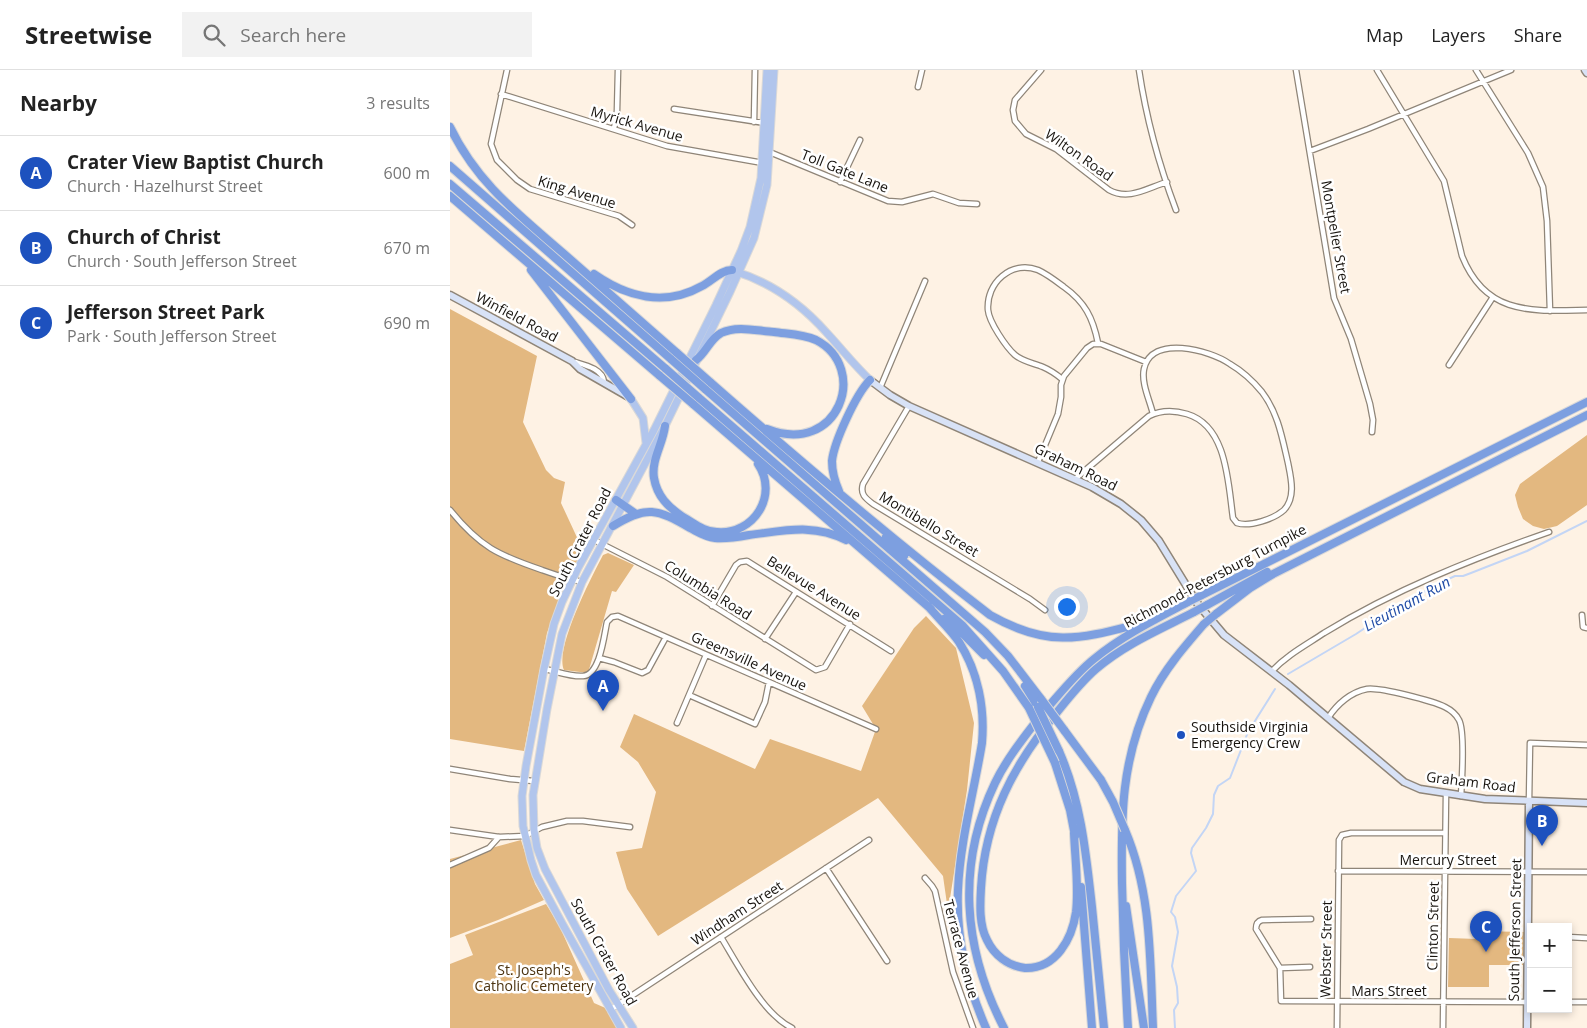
<!DOCTYPE html>
<html lang="en">
<head>
<meta charset="utf-8">
<style>
	body { margin:0; font-family:"Open Sans",sans-serif; background:#f2f2f2; color:#222 }
	.controls { position:absolute; right:15px; bottom:15px; display:grid; overflow:hidden; border-radius:0px; box-shadow:0 2px 8px #0003 }
	.controls button { width:45px; height:45px; display:grid; place-items:center; padding:0; border:0; border-bottom:1px solid #e0e0e0; background:#fff; color:#222; font:25px sans-serif }
	.you { position:absolute; left:616px; top:536px; width:18px; height:18px; margin:-12px; border:4px solid #fff; border-radius:50%; background:#1a73e8; box-shadow:0 0 0 8px #1a73e833 }
	.badge { display:grid; place-items:center; width:32px; height:32px; border-radius:50%; background:#1d51be; color:#fff; font-size:16px; font-weight:700 }
	.pin { position:absolute; translate:-50% -41px; filter:drop-shadow(0 1px 2px #0008) }
	.pin::after { content:''; position:absolute; top:26px; width:18px; height:15px; background:inherit; clip-path:polygon(0 0,100% 0,50% 100%) }
	.list { margin:0; padding:0; list-style:none }
	h2 { display:flex; justify-content:space-between; align-items:center; height:65px; margin:0; padding:0 20px; font-size:21px }
	h2 small { font-size:16px; font-weight:400; color:#767676 }
	.list li { display:grid; grid-template-columns:32px 1fr auto; gap:15px; align-items:center; box-sizing:border-box; height:75px; padding:0 20px; border-top:1px solid #e0e0e0 }
	.list b { display:block; font-size:19px; white-space:nowrap }
	.list p { margin:0; font-size:16px; white-space:nowrap; color:#767676 }
	.list em { font-size:16px; font-style:normal; color:#767676 }
	.icon { flex:none; width:28px; height:28px; fill:none; stroke:currentColor; stroke-width:2; stroke-linecap:round; stroke-linejoin:round }
	.map { position:relative; flex:none; width:1137px; height:958px; overflow:hidden }
	header { display:flex; align-items:center; gap:30px; box-sizing:border-box; height:70px; padding:0 25px; background:#fff; border-bottom:1px solid #e0e0e0 }
	header strong { font-size:24px }
	nav { display:flex; gap:28px; margin-inline-start:auto; font-size:18px }
	.search { width:350px; height:45px; background:#f2f2f2; display:flex; align-items:center; gap:12px; box-sizing:border-box; padding:0 18px; border-radius:0px; color:#767676; font-size:19px }
	main { display:flex }
	aside { flex:1; background:#fff }
	.map>svg:first-child { display:block }
	.green { fill:#e3b880 }
	.lines { fill:none; stroke-linecap:round; stroke-linejoin:round }
	.stream { stroke:#c3d5f5; stroke-width:2 }
	.street-casing { stroke:#8f8578; stroke-width:7 }
	.secondary-casing { stroke:#8f8578; stroke-width:9 }
	.primary-casing { stroke:#dad9d8; stroke-width:9 }
	.highway-casing { stroke:#dad9d8; stroke-width:10 }
	.street { stroke:#fff; stroke-width:4.5 }
	.secondary { stroke:#d8e2f6; stroke-width:6 }
	.primary { stroke:#b1c5ec; stroke-width:7 }
	.highway { stroke:#7d9fe0; stroke-width:8 }
	.highway-bridge-casing { stroke:#dad9d8; stroke-width:10; stroke-linecap:butt }
	.highway-bridge { stroke:#7d9fe0; stroke-width:8 }
	.poi-dot { fill:#1d51be; stroke:#fff; stroke-width:2 }
	.labels { text-anchor:middle; stroke-width:5; stroke-linejoin:round; paint-order:stroke }
	.street-label { font-size:14px; fill:#17130e; stroke:#fff }
	.poi-label { font-size:14px; fill:#17130e; stroke:#fff; text-anchor:start }
	.park-label { font-size:14px; fill:#4b3310; stroke:#fff }
	.water-label { font-size:15px; font-style:italic; fill:#234ea7; stroke:#fff }
</style>
</head>
<body>
<header>
<strong>Streetwise</strong>
<div class="search"><svg class="icon" aria-label="search" viewBox="0 0 24 24"><circle cx="10" cy="10" r="6"/><path d="M15 15l6 6"/></svg>Search here</div>
<nav><a>Map</a><a>Layers</a><a>Share</a></nav>
</header>
<main>
<aside>
<h2>Nearby<small>3 results</small></h2>
<ul class="list">
<li><span class="badge">A</span><div><b>Crater View Baptist Church</b><p>Church · Hazelhurst Street</p></div><em>600 m</em></li>
<li><span class="badge">B</span><div><b>Church of Christ</b><p>Church · South Jefferson Street</p></div><em>670 m</em></li>
<li><span class="badge">C</span><div><b>Jefferson Street Park</b><p>Park · South Jefferson Street</p></div><em>690 m</em></li>
</ul>
</aside>
<div class="map">
<svg width="1137" height="958" viewBox="0 0 1137 958">
	<rect width="100%" height="100%" fill="#fef2e4"/>
	<path class="green" d="M0 239 87 286 73 352 96 400 104 408 115 412 111 433 131 476 132 482 108 532 97 563 74 681 0 669Z
		M1137 365V435L1107 456 1094 459 1083 456 1073 449 1068 437 1065 425 1070 414Z
		M158 483 184 495 166 522 162 521 138 603 114 600C104 579 142 506 153 485Z
		M476 546 506 578 524 653 517 720 498 841 493 806 428 728 208 866 177 819 166 782 192 778 206 722 188 692 170 677 184 644 305 699 320 669 411 701 426 659 412 636 464 558Z
		M71 770 85 814 94 830 48 850 0 868V789Z
		M96 834 109 855 144 933 160 940 173 958H0V894L23 885 15 865Z
		M1027 861 1074 862 1073 895H1039V917H998L999 868 1027 869Z"/>
	<g class="lines">
		<path class="stream" d="M838 604 906 564 936 544 967 532 974 522 994 511 1005 506H1013L1021 503 1077 481 1137 451
			M725 958 724 940 728 933 727 917 722 896 728 862 725 847 721 842 726 826 746 801 741 783 742 778 756 758 763 744 764 725 768 716 780 708 798 662 825 619"/>
		<defs>
			<path id="street" d="M57 0 41 74 47 90 67 110 80 119 169 146 182 155
				M591 0 565 30 563 40 565 51 576 64 606 79 659 120C679 131 697 118 717 112
				M689 0C696 47 709 95 726 140
				M846 0 884 228 901 269 920 334 923 350 922 362
				M927 0 994 111 1012 186C1036 246 1082 241 1137 240
				M1026 0 1078 83 1093 117 1097 151 1100 241
				M468 17 472 0
				M51 24 217 76 313 93
				M224 39 315 53
				M304 52 305 0
				M164 59 167 41 168 0
				M317 81 438 131 452 132 483 124 509 133 527 134
				M860 81 918 59 1061 0
				M390 112 410 70
				M125 292C135 295 153 299 154 312
				M999 295 1043 227
				M612 309C606 304 600 300 593 297 584 293 573 292 565 285 556 277 539 252 538 240 536 213 561 190 588 200 597 204 606 211 614 217 635 232 643 248 648 273
				M430 318 475 211
				M459 336 413 414C410 424 415 428 423 434L580 529 595 540
				M588 392 608 344 611 327V315L614 306 637 278 643 274H651L696 292
				M625 409 699 346C711 340 724 340 737 344 777 356 778 412 783 448L787 453C800 457 824 449 834 440 846 427 841 408 838 393 832 367 828 343 812 322 803 311 792 301 780 294 760 280 701 264 694 299 691 313 700 331 703 344
				M0 440C30 477 48 485 92 500 105 505 118 509 132 512
				M144 470 217 507 366 600 375 597 400 554
				M262 536 286 495 290 492 297 491 441 581
				M1132 545 1133 557 1137 558
				M315 569 346 522
				M149 588 164 592 192 603 198 600 216 567
				M94 599C106 601 120 607 133 606 150 605 154 566 157 552L162 547 168 546 426 659
				M822 601C837 585 856 575 874 563 944 520 1022 489 1099 462
				M239 625 305 654 315 632 319 612
				M878 648C887 634 901 622 917 619 930 617 983 631 995 637 1001 640 1006 644 1009 650 1015 661 1012 710 1011 726
				M227 653 256 585
				M0 699 60 709 84 711
				M1079 732 1080 673 1137 675
				M0 760 49 767 75 766 92 757 117 751H133L180 757
				M0 795 39 778 49 767
				M376 798 437 891
				M888 801 1137 802
				M475 808 482 816 485 821 503 902 523 958
				M271 867C288 895 313 944 342 958
				M1118 867 1137 868
				M860 897 830 898 806 859C806 854 808 851 812 850L861 849
				M830 898 831 931 1081 932
				M1118 932H1137
				M160 940 419 770
				M887 958 889 770 892 765 901 763H995
				M993 958 996 724"/>
			<path id="secondary" d="M1135 0 1137 3
				M0 225 122 291 130 299 177 326
				M420 310 440 325 459 336 642 417 671 434 691 450 709 471 747 533 774 565 839 615 954 712 970 719 1035 729 1137 733
				M1077 958 1079 732"/>
			<path id="primary" d="M284 201C320 212 351 234 376 262 391 278 404 295 420 310
				M181 329 193 348 196 373
				M171 958 113 855 86 805 81 790 73 756 72 726 76 696 94 599 104 554 112 532 128 498 204 360 266 235 291 181 300 157 311 108 317 0
				M183 958 159 920 95 799 87 778 84 760 83 725 97 639 112 564 132 512 215 356 280 222 304 168 317 115 324 0"/>
			<path id="highway" d="M0 57C27 113 67 143 113 183 151 216 189 250 227 283
				M0 96 222 290
				M0 114 216 299
				M0 126 210 306
				M81 200 181 329
				M144 204C177 227 215 237 252 216 262 211 271 200 282 200
				M246 290C256 283 259 270 271 263 288 255 307 261 324 262 338 264 353 264 366 270 420 298 389 387 317 359
				M260 312C351 392 444 471 540 545 605 582 638 566 704 550
				M255 319 535 562 558 586 591 629
				M248 327 512 555 553 601 579 638
				M243 334 481 539
				M215 356C213 374 201 390 204 408 207 426 218 437 233 447 244 453 254 462 267 462 304 465 329 425 308 394
				M389 421C385 412 382 401 382 391 384 372 406 324 420 310
				M166 430 186 444
				M163 456C197 435 207 439 240 458 248 462 255 467 265 468 276 469 288 467 299 465 334 461 363 453 396 470
				M436 467 454 486
				M750 526 1137 332
				M757 535 817 502
				M478 536C488 548 500 559 509 572 528 602 535 638 532 673 524 722 510 771 508 820 506 868 517 915 536 958
				M766 544 800 518 823 504 1137 345
				M494 549 508 559 534 585
				M575 616 588 637
				M614 660 651 710
				M609 681C631 731 636 783 642 837 646 877 650 918 654 958
				M605 693 620 740 625 766
				M675 760C702 823 700 891 703 958
				M624 763C625 788 629 817 626 842 622 869 606 899 575 898 558 896 544 885 537 870 529 855 530 835 531 818 535 748 564 694 608 641 620 626 632 611 646 599 675 574 711 559 744 542
				M631 817 642 958
				M676 836 694 958
				M554 958C513 879 506 795 545 713 557 688 575 666 592 644 609 625 624 605 644 589 672 566 706 549 738 532
				M678 958C675 910 673 862 672 813 671 747 671 689 701 627 714 600 734 577 754 554"/>
		</defs>
		<use href="#street" class="street-casing"/>
		<use href="#secondary" class="secondary-casing"/>
		<use href="#primary" class="primary-casing"/>
		<use href="#highway" class="highway-casing"/>
		<use href="#street" class="street"/>
		<use href="#secondary" class="secondary"/>
		<use href="#primary" class="primary"/>
		<use href="#highway" class="highway"/>
		<defs>
			<path id="highway-bridge" d="M227 283 260 312
				M222 290 255 319
				M216 299 248 327
				M210 306 243 334
				M738 532 750 526
				M744 542 757 535
				M754 554 766 544
				M591 629 614 660
				M588 637 609 681
				M579 638 605 693
				M651 710 663 732 675 760"/>
		</defs>
		<use href="#highway-bridge" class="highway-bridge-casing"/>
		<use href="#highway-bridge" class="highway-bridge"/>
	</g>
	<circle class="poi-dot" cx="731" cy="665" r="5"/>
	<g class="labels">
		<g class="street-label">
			<text transform="translate(187 54) rotate(16)" y="5">Myrick Avenue</text>
			<text transform="translate(629 85) rotate(35)" y="5">Wilton Road</text>
			<text transform="translate(395 101) rotate(22)" y="5">Toll Gate Lane</text>
			<text transform="translate(127 122) rotate(17)" y="5">King Avenue</text>
			<text transform="translate(886 167) rotate(80)" y="5">Montpelier Street</text>
			<text transform="translate(67 247) rotate(28)" y="5">Winfield Road</text>
			<text transform="translate(626 397) rotate(26)" y="5">Graham Road</text>
			<text transform="translate(479 454) rotate(31)" y="5">Montibello Street</text>
			<text transform="translate(130 472) rotate(-63)" y="5">South Crater Road</text>
			<text transform="translate(765 506) rotate(-28)" y="5">Richmond-Petersburg Turnpike</text>
			<text transform="translate(364 518) rotate(32)" y="5">Bellevue Avenue</text>
			<text transform="translate(258 520) rotate(32)" y="5">Columbia Road</text>
			<text transform="translate(299 591) rotate(24)" y="5">Greensville Avenue</text>
			<text transform="translate(1021 712) rotate(7)" y="5">Graham Road</text>
			<text x="998" y="795">Mercury Street</text>
			<text transform="translate(287 843) rotate(-33)" y="5">Windham Street</text>
			<text transform="translate(983 856) rotate(-89)" y="5">Clinton Street</text>
			<text transform="translate(1065 860) rotate(-89)" y="5">South Jefferson Street</text>
			<text transform="translate(511 879) rotate(75)" y="5">Terrace Avenue</text>
			<text transform="translate(876 879) rotate(-89)" y="5">Webster Street</text>
			<text transform="translate(154 882) rotate(61)" y="5">South Crater Road</text>
			<text x="939" y="926">Mars Street</text>
		</g>
		<g class="poi-label">
			<text x="741" y="662">Southside Virginia<tspan x="741" dy="16">Emergency Crew</tspan></text>
		</g>
		<g class="park-label">
			<text x="84" y="905">St. Joseph's<tspan x="84" dy="16">Catholic Cemetery</tspan></text>
		</g>
		<g class="water-label">
			<text transform="translate(957 534) rotate(-29)" y="5">Lieutinant Run</text>
		</g>
	</g>
</svg>
<div class="controls">
<button>+</button>
<button>−</button>
</div>
<div class="you"></div>
<div class="pin badge" style="left:153px;top:641px">A</div>
<div class="pin badge" style="left:1092px;top:776px">B</div>
<div class="pin badge" style="left:1036px;top:882px">C</div>
</div>
</main>
</body>
</html>
